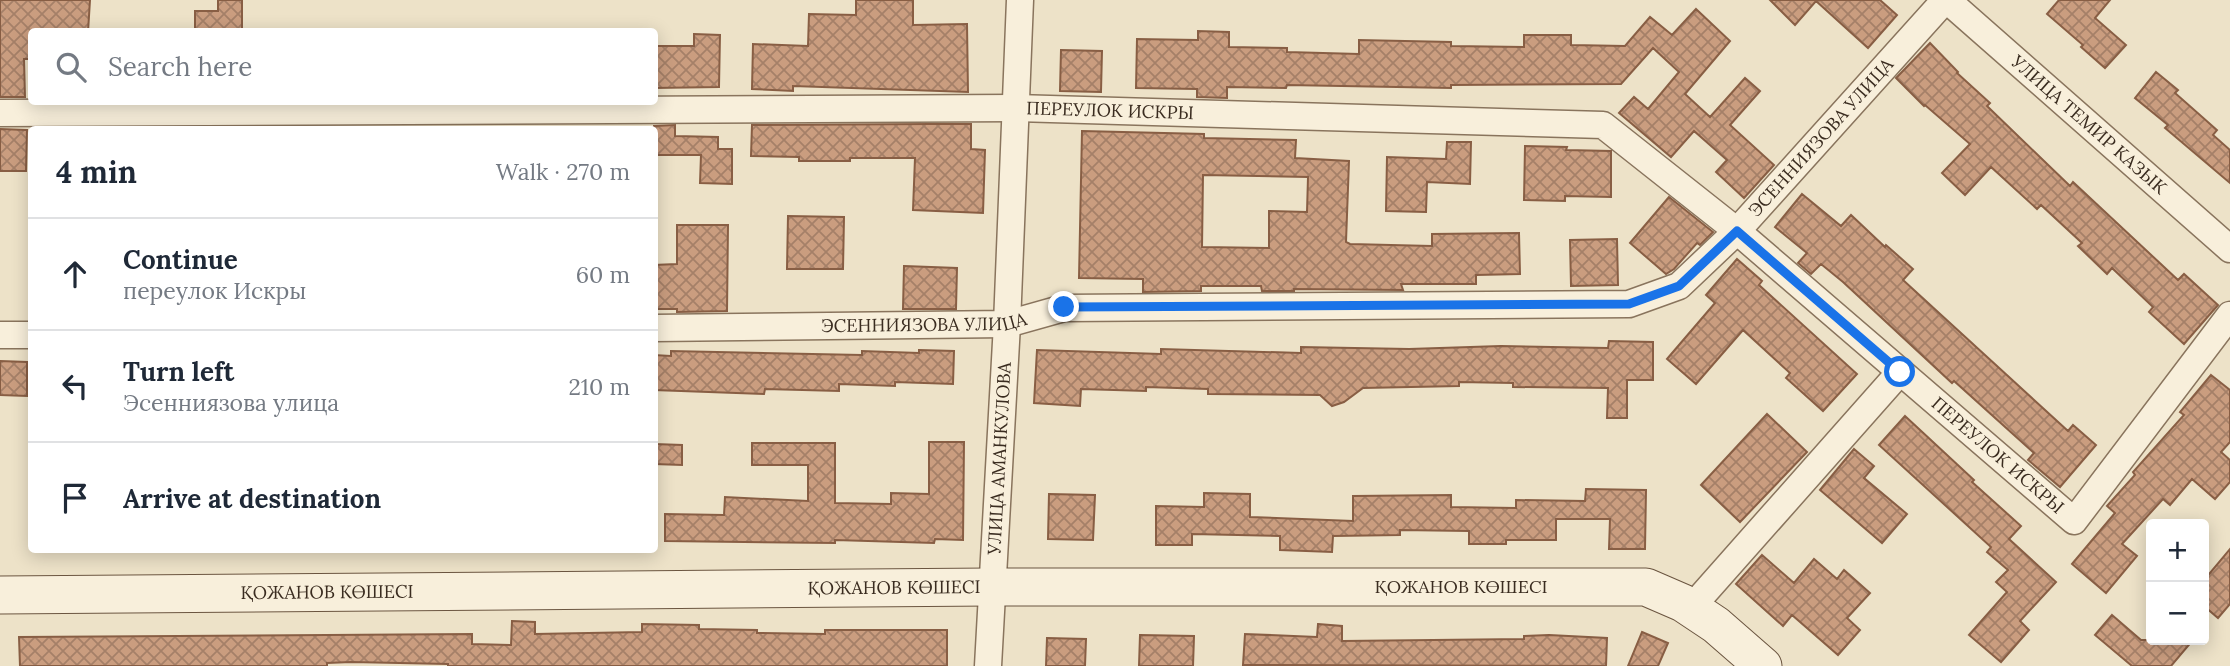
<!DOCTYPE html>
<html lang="en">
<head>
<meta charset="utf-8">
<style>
	body { margin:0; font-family:Lora,serif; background:#f2f2f3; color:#1f2937 }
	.controls { position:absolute; right:21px; bottom:21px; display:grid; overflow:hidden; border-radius:7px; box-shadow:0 4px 18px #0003 }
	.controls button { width:63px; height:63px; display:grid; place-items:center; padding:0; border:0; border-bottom:2px solid #e0e1e3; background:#fff; color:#1f2937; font:35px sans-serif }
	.stop { position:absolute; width:21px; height:21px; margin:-16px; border:5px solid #1a73e8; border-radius:50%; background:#fff }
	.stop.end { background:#1a73e8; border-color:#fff; box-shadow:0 2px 7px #0008 }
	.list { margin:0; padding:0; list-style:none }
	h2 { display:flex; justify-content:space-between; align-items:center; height:91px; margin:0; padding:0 28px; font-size:30px }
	h2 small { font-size:23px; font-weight:400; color:#747a83 }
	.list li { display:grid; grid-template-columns:46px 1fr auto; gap:21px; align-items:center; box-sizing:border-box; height:112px; padding:0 28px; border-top:2px solid #e0e1e3 }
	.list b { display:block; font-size:26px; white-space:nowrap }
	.list p { margin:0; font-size:23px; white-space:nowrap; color:#747a83 }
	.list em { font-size:23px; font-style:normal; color:#747a83 }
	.icon { flex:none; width:38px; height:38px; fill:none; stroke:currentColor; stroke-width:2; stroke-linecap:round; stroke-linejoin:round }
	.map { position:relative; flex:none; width:2230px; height:666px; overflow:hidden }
	.search { position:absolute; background:#fff; box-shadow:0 4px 18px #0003; left:28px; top:28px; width:630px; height:77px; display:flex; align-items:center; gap:18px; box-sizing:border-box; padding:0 24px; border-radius:7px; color:#747a83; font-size:26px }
	.panel { position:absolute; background:#fff; box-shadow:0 4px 18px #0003; left:28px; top:126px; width:630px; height:427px; border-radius:7px }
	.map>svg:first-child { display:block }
	.building { fill:url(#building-cross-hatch); stroke:#885e44; stroke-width:2; fill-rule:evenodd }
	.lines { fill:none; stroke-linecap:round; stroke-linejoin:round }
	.minor-casing { stroke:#89745d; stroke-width:29 }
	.secondary-casing { stroke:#6b5540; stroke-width:39 }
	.minor { stroke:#f8efdb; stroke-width:26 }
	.secondary { stroke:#f8efdb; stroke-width:37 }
	.route { stroke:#1a73e8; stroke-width:9 }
	.labels { text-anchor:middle; stroke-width:7; stroke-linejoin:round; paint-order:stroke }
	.street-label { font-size:18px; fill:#3a2c20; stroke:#f5ecd7 }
</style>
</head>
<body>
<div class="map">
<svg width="2230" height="666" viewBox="0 0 2230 666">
	<defs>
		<pattern id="building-cross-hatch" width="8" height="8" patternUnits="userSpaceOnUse" patternTransform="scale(1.75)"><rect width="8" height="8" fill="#ca9d7f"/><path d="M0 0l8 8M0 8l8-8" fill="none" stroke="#a58068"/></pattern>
	</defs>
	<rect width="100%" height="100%" fill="#ede2c8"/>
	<path class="building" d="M0 0H90L88 32H32V59H24L25 97H0Z
		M218 0H242V32H195V11H218Z
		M856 0H913V25L967 24 968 92 793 86V91L752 89 753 44 808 46 809 14 856 15Z
		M1770 0H1880L1897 15 1868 48 1816 1 1795 25Z
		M2059 0H2110L2095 18 2126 45 2105 68 2081 47 2083 45 2047 14Z
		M1696 9 1730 41 1685 94 1710 117 1745 78 1760 91 1730 125 1774 165 1744 198 1716 172 1727 160 1694 131 1671 157 1619 113 1634 97 1648 109 1679 72 1653 48 1621 84 1451 85V88L1287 85 1286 88 1227 87V98L1197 97V89L1136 88 1137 39 1198 40V31L1229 32V47L1287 48V52L1359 54V40L1451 42V46L1524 47V35H1571V45L1625 46 1650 17 1672 35Z
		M694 34 720 35 719 87 654 88V46H694Z
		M1930 43 1958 72 1957 73 1990 103 1987 106 2070 186 2073 182 2178 280 2184 274 2218 305 2184 344 2149 312 2153 307 2112 268 2107 274 2078 246 2082 243 2041 205 2037 209 1991 167 1965 195 1942 173 1970 144 1925 105 1924 106 1896 78Z
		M1061 50 1102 51 1101 92 1060 91Z
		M2156 72 2178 90 2175 93 2217 130 2213 135 2230 150V183L2165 128 2168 125 2135 98Z
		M930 124H971V149L985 150 983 213 913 210 915 158H850V161H799V157L751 156 752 125Z
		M675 125V136L718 137V149H732V184L700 183 701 155H654V126Z
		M0 129 27 130 26 171H0Z
		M1082 131 1204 134V138L1296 140 1295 158 1349 161 1346 242 1350 244 1432 246V234L1519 233 1520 274 1476 275V284H1401L1403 290 1294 289V291H1262L1261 286H1201V291L1143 292V279L1079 278ZM1203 175 1308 177 1307 212 1269 211V248L1202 247Z
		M1447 142H1471L1470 184 1427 182 1426 212 1386 211 1387 157 1446 159Z
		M1525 146 1567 147 1566 150 1611 151V197L1565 196V201L1524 200Z
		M1802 194 1841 226 1851 215 1885 247 1886 245 1913 269 1903 280 2068 431 2073 425 2096 445 2060 487 2028 460 2034 453 1954 381 1952 383 1843 282 1821 264 1811 274 1798 263 1807 253 1775 227Z
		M1669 197 1713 232 1700 245 1697 243 1674 269 1666 274 1630 243Z
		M788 216 844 217 843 269H787Z
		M677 225H728L727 311 677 312V309H654V265L677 264Z
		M1617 239 1618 285 1571 286 1570 240Z
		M1737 259 1762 281 1759 285 1857 374 1823 411 1786 378 1790 373 1743 330 1696 384 1667 359 1715 303 1706 295Z
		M904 266 957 268 956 309H903Z
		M1609 341 1653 342V380H1627V418H1607L1608 388 1513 387V383L1459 382V386L1363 388 1344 402 1332 406 1320 395 1208 394V389L1146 387V391L1081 389 1080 406 1034 403 1037 350 1161 354V349L1301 353V347L1409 349 1501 346 1608 348Z
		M919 350 954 351 953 384 895 382V386L839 384V391L765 389 764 394 654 390V355L671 356V351L862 355V351L919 353Z
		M0 361 27 362V396L0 395Z
		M2211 375 2230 390V442L2221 452 2230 460V482L2215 499 2192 479 2170 505 2163 499 2122 544 2137 556 2106 593 2072 564 2115 513 2107 506 2135 475 2133 472 2184 415 2180 412Z
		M1767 414 1807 452 1740 522 1701 485Z
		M1905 416 1974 480 1972 482 2021 526 2009 539 2056 582 2020 621 2029 630 2001 662 1969 635 2007 592 1996 582 2008 570 1987 552 1991 547 1879 445Z
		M929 442H964L963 540 935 539 934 543 835 540V543L665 541V514L724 515 725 497 808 501V465H752V443H835V503L891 504V493L929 494Z
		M654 444 682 445V465L654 464Z
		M1854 449 1874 466 1864 478 1907 514 1882 543 1820 490Z
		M1586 489 1646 490 1645 549H1609L1610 519H1556V540H1506V544H1469V531L1400 530V535L1333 536 1332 552 1280 550V536L1192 534V545H1156V506L1204 507V493L1250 494V517L1353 521V496L1451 495V507L1516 508V500L1585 501Z
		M1049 494 1095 495 1093 540 1048 539Z
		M2230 549V604L2218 618 2204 606V580Z
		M1762 555 1794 583 1814 559 1837 579 1844 570 1870 593 1847 618 1860 630 1838 655 1792 615 1783 626 1736 584Z
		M2112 615 2141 640H2193L2171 666H2132L2095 635Z
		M512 621 535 622V634L642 632V624L699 625V629L757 630V633L825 634V630H947V666H448V664L351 662 327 663V666H20L19 637 472 634V644L511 645Z
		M1318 624 1342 626V641L1524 639V636L1549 635 1607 638 1606 666 1243 665 1245 634 1317 637Z
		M1642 632 1668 643 1658 666H1628Z
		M1140 635 1194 636 1193 666H1139Z
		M1047 638 1086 639 1085 666H1046Z"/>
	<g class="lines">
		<defs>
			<g id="minor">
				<path id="s1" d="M1947 0 2230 249"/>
				<path id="s2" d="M0 113 1015 108 1603 125 1737 231 2074 521 2230 315"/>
				<path id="s3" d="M654 328 1007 324 1064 308 1629 304 1679 286 1737 231 1945 0"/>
				<path d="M0 335H32"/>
				<path d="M1691 608 1900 372"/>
				<path id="s4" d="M988 666 1007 324 1020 0"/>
			</g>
			<g id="secondary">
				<path id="s5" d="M0 595 991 587H1646L1683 603 1716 625 1763 666"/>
			</g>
		</defs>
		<use href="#minor" class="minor-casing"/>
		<use href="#secondary" class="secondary-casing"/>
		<use href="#minor" class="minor"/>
		<use href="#secondary" class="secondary"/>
	</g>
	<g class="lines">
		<path class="route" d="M1064 307 1629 304 1679 286 1737 231 1900 372"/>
	</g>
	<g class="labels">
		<g class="street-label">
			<text dy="6" stroke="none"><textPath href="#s2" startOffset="1110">ПЕРЕУЛОК ИСКРЫ</textPath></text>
			<text dy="6" stroke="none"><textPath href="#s1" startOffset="189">УЛИЦА ТЕМИР КАЗЫК</textPath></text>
			<text dy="6" stroke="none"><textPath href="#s3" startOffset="1236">ЭСЕННИЯЗОВА УЛИЦА</textPath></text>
			<text dy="6" stroke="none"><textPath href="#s3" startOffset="270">ЭСЕННИЯЗОВА УЛИЦА</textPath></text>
			<text dy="6" stroke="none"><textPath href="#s2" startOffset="2118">ПЕРЕУЛОК ИСКРЫ</textPath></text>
			<text dy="6" stroke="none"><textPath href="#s4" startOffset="208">УЛИЦА АМАНКУЛОВА</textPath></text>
			<text dy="6" stroke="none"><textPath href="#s5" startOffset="1461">ҚОЖАНОВ КӨШЕСІ</textPath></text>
			<text dy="6" stroke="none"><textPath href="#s5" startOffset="894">ҚОЖАНОВ КӨШЕСІ</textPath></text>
			<text dy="6" stroke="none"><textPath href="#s5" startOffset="327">ҚОЖАНОВ КӨШЕСІ</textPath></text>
		</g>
	</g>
</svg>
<div class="controls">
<button>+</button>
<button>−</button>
</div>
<div class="stop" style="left:1900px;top:372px"></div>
<div class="stop end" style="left:1064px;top:307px"></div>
<div class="search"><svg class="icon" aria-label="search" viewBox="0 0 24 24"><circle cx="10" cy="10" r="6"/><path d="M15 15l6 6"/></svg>Search here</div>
<section class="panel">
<h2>4 min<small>Walk · 270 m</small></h2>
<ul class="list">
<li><svg class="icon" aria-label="ahead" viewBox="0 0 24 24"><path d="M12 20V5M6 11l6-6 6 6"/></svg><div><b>Continue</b><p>переулок Искры</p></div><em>60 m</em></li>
<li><svg class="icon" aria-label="left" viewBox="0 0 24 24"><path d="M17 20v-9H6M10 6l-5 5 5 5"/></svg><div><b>Turn left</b><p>Эсенниязова улица</p></div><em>210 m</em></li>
<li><svg class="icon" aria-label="arrive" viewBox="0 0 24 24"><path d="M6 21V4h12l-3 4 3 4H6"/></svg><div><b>Arrive at destination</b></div></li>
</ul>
</section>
</div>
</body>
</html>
